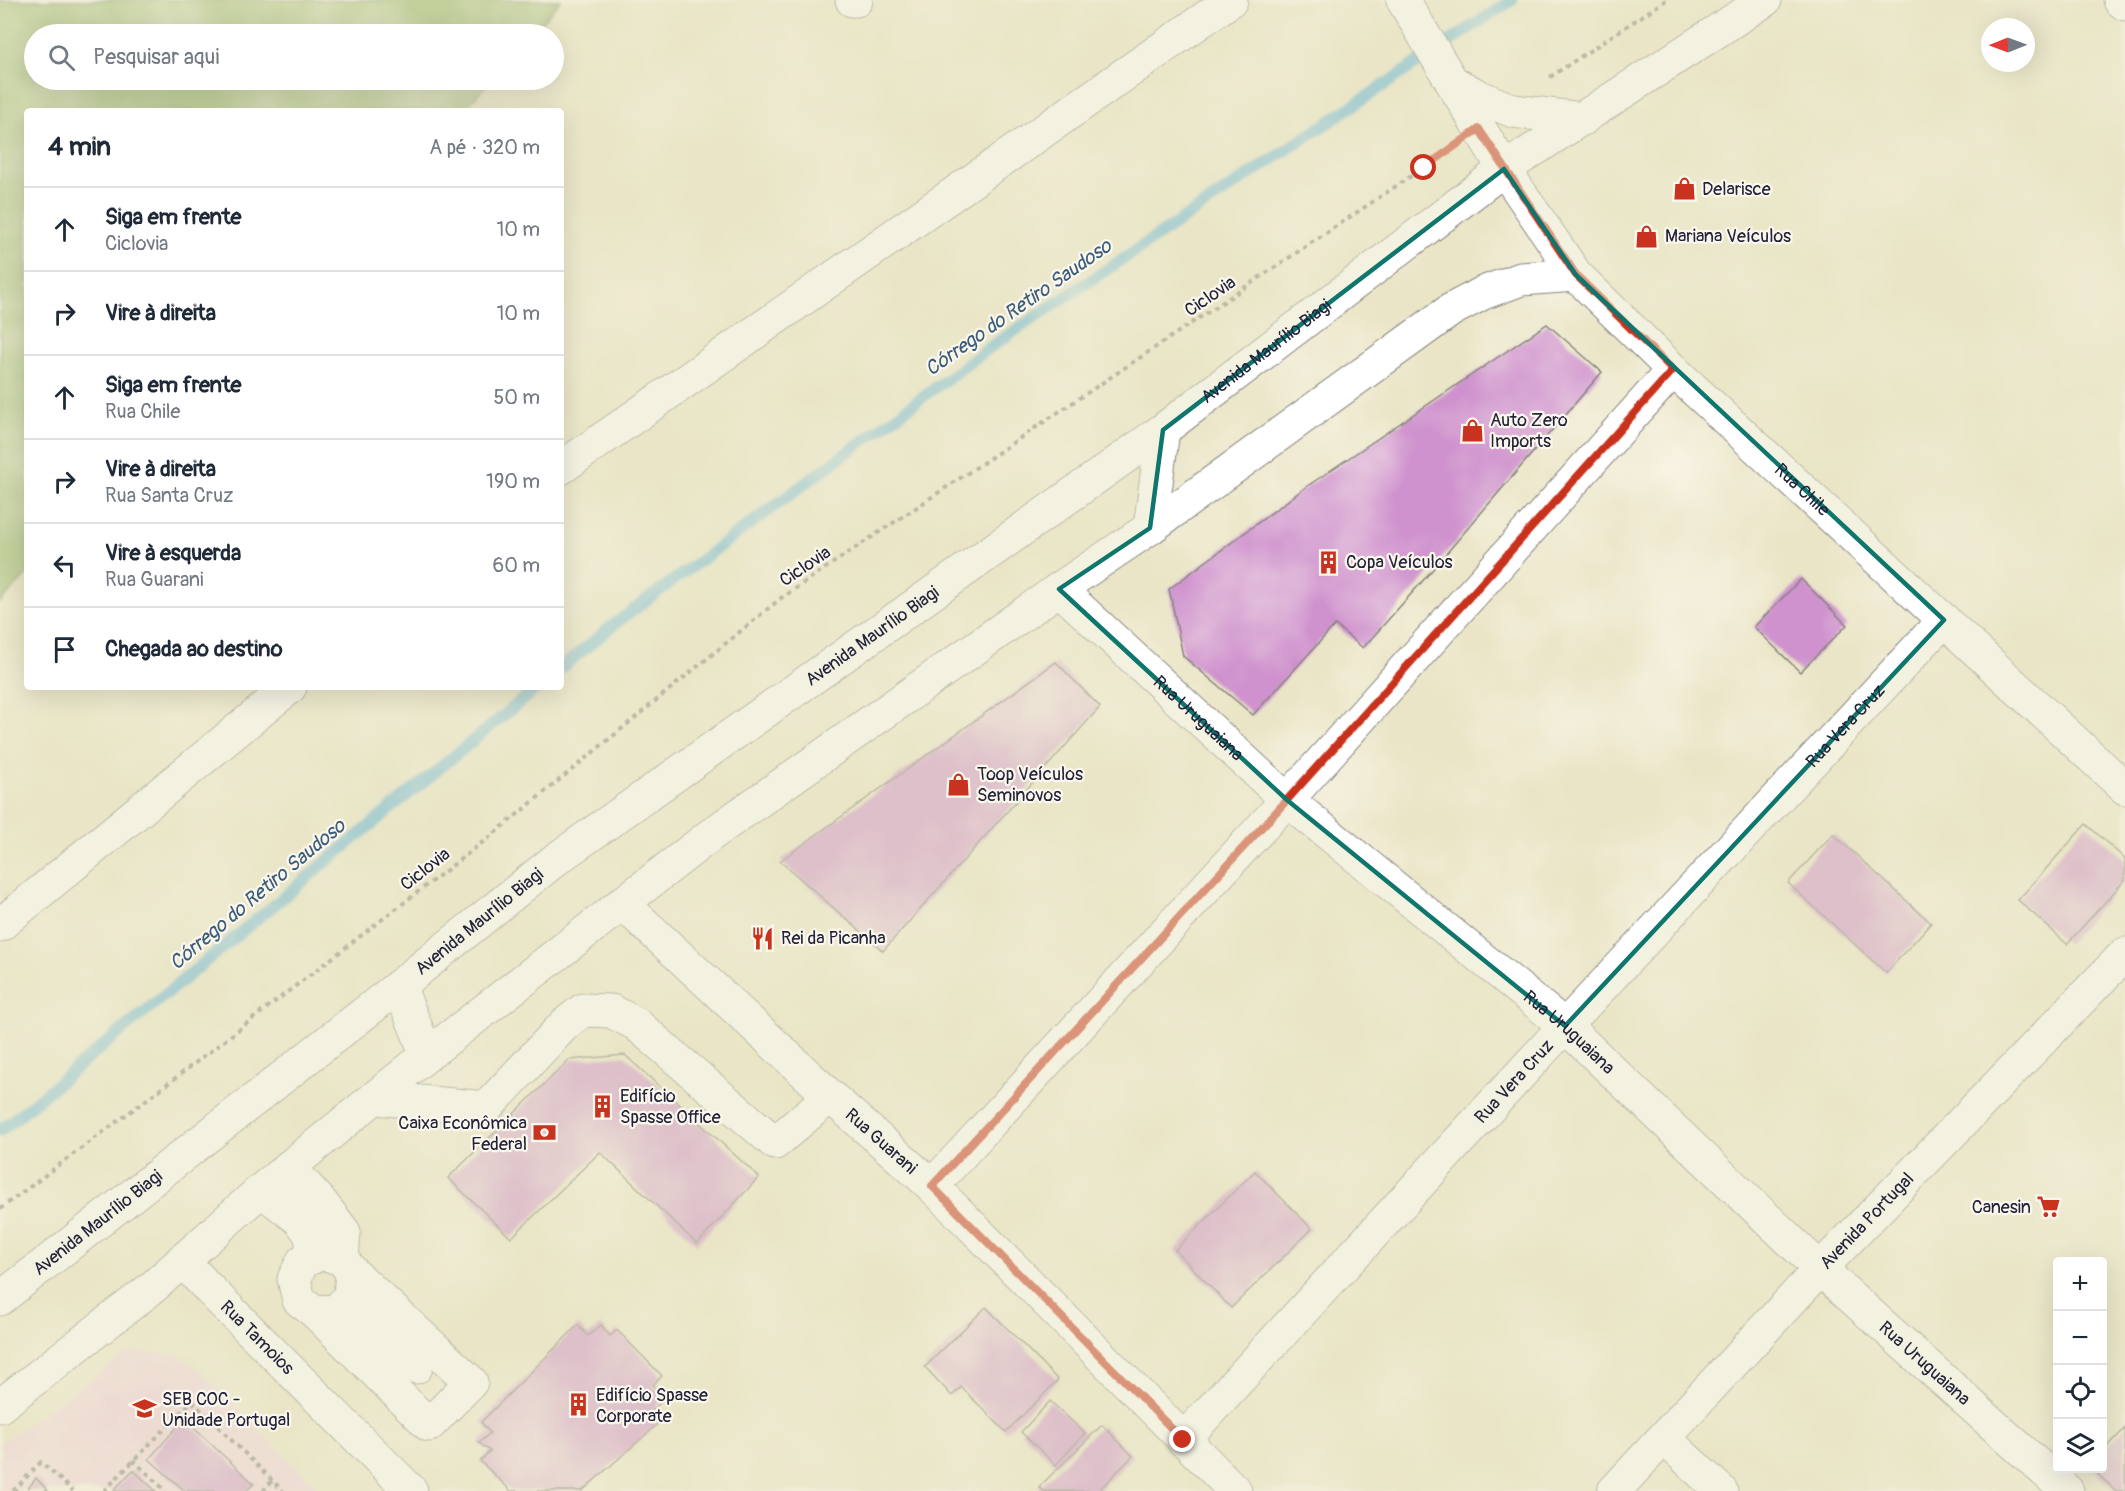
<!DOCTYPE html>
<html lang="pt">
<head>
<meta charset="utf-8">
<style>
	body { margin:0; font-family:Pangolin,sans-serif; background:#f2f2f3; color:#1f2937 }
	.controls { position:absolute; right:18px; bottom:18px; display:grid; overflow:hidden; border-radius:6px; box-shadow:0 6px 24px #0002 }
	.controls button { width:54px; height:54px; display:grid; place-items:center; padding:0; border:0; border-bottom:2px solid #e0e1e3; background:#fff; color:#1f2937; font:30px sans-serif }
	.compass { position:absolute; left:1981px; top:18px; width:54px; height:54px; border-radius:50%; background:#fff; box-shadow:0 6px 24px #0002; rotate:269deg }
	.stop { position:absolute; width:18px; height:18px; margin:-14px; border:4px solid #c8321e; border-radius:50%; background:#fff }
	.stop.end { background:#c8321e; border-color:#fff; box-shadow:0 2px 6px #0008 }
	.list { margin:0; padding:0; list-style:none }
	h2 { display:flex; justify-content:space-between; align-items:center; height:78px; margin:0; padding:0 24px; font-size:26px }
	h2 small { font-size:20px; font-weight:400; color:#747a83 }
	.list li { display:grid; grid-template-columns:39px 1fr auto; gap:18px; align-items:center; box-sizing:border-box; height:84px; padding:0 24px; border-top:2px solid #e0e1e3 }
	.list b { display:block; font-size:22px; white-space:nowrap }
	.list p { margin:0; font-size:20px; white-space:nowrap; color:#747a83 }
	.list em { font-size:20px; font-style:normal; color:#747a83 }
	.icon { flex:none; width:33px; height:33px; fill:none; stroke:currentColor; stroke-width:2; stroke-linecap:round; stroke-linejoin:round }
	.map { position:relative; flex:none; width:2125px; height:1491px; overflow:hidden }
	.search { position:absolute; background:#fff; box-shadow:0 6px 24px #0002; left:24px; top:24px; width:540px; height:66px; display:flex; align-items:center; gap:15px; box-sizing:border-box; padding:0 21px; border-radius:33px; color:#747a83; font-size:22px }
	.panel { position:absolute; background:#fff; box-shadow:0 6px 24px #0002; left:24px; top:108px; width:540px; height:582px; border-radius:6px }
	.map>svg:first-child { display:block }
	.built { fill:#f2cfe1 }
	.forest { fill:#92b568; stroke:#5a6c52; stroke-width:1.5 }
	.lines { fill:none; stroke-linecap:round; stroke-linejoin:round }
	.stream { stroke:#5eb3da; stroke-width:12 }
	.building { fill:#cf92ce }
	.minor-casing { stroke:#868480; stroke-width:35 }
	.major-casing { stroke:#868480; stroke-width:35 }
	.path { stroke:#868480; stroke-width:4; stroke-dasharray:4.5 4.5; stroke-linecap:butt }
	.minor { stroke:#fff; stroke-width:33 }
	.major { stroke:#fff; stroke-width:33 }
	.route { stroke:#c8321e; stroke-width:8 }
	.marked { fill:none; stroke:#0f766e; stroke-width:4.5; stroke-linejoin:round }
	.labels { text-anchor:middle; stroke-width:4.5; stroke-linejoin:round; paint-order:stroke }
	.poi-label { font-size:18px; fill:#22223b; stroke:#fbf7ec; text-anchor:start }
	.street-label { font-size:18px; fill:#22223b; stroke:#fbf7ec }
	.water-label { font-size:20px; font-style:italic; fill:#3a5c7b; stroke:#fbf7ec }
</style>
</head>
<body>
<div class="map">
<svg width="2125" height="1491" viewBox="0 0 2125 1491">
	<rect width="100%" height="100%" fill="#fbf7ec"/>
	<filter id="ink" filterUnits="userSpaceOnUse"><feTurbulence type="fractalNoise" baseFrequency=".0167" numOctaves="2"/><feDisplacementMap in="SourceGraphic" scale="12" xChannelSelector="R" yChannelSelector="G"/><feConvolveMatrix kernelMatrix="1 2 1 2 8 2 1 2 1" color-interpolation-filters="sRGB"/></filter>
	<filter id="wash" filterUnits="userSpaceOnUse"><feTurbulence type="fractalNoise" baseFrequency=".008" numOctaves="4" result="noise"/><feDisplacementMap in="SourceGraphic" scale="24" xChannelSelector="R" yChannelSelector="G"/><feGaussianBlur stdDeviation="1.35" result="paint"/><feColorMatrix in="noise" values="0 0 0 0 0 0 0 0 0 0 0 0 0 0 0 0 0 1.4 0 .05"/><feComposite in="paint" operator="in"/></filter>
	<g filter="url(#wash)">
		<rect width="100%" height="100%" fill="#eae5c6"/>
		<path class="built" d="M129 1352 178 1354 204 1374 320 1491H0V1444Z"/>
		<path class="forest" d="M0 0H561L531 34H34V80H491L463 111H27V575L0 603Z"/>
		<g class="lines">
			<path class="stream" d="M561 668 621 619 992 346 1512 0
				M0 1131 538 687"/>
		</g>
		<g id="blocks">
			<path class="building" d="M1547 324 1602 372 1420 584 1363 648 1335 625 1253 715 1183 656 1169 589 1306 487Z
				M1801 579 1847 625 1800 672 1754 627Z
				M1056 662 1100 707 883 951 780 861Z
				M2086 824 2125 859V880L2067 944 2018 900Z
				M1833 834 1931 923 1886 973 1788 883Z
				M625 1055 759 1177 697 1244 600 1152 511 1238 448 1178 569 1060Z
				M1255 1171 1312 1229 1231 1308 1175 1250Z
				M986 1307 1058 1380 1006 1432 961 1387 952 1396 925 1367Z
				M578 1325 588 1336 601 1325 610 1336 617 1330 662 1376 653 1385 666 1397 650 1413 659 1423 582 1491H511L480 1461 490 1451 479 1443 490 1433 481 1422Z
				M1050 1401 1085 1433 1056 1465 1021 1432Z
				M184 1419 254 1484 246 1491H185L149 1459Z
				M1102 1425 1133 1456 1098 1491H1043L1039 1487Z
				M2125 1428V1491H2116L2091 1468H2102V1453Z
				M133 1470 156 1491H113Z
				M36 1478 48 1491H26Z"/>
		</g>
	</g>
	<g filter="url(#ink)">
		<use href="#blocks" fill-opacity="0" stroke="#868480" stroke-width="1.5"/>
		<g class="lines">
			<defs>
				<g id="minor">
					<path d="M852 0H856"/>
					<path d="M2120 0 2125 4"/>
					<path id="s1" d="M1504 169 1576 275 1673 370 2125 788"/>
					<path id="s2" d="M1059 589 1287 800 1565 1026 1820 1269 2067 1491"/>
					<path id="s3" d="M622 903 830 1096 932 1186 1235 1491"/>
					<path d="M376 1098 486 1108 565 1024 583 1010 611 1011 636 1024 775 1143 830 1096"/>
					<path d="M289 1167 320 1201 344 1232 342 1259"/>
					<path d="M932 1186 1287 800 1673 370"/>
					<path d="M261 1190 300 1220 311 1235 313 1257"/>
					<path d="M322 1253 342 1259 352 1272 350 1297 336 1311 315 1312 299 1300 294 1279 303 1261Z"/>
					<path id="s4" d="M182 1260 210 1290 411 1491"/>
					<path d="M345 1302 416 1367"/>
					<path d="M315 1312 429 1425 471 1382 352 1272"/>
					<path d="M0 1406 153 1287 261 1190 427 1055 712 834 1059 589 1150 528 1451 310 1483 293 1521 279 1576 275"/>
					<path d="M1664 1438 1721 1491"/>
					<path id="s5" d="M1183 1440 1565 1026 1944 620"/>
				</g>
				<g id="major">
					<path d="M1403 0 1504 169"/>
					<path d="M1452 82 1480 97 1513 111 1583 119"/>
					<path d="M561 468 1231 0"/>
					<path d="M1150 528 1163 430"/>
					<path d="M0 925 290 687"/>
					<path d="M399 986 427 1055"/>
					<path id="s6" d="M0 1299 399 986 555 860 1163 430 1504 169 1765 0"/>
					<path id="s7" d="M1614 1491 1820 1269 2125 954"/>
				</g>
			</defs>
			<use href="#minor" class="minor-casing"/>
			<use href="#major" class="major-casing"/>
			<path class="path" d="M1550 77 1666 0
				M0 1209 186 1070 496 832 781 598 1450 150
				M133 1460 166 1491
				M13 1491 41 1462 73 1491
				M104 1491 192 1401 283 1491
				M263 1491 272 1481"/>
			<use href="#minor" class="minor"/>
			<use href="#major" class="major"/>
		</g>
	</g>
	<g class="lines" filter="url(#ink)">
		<path class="route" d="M1183 1440 932 1186 1287 800 1673 370 1576 275 1479 129 1424 168"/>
	</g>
	<path d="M0 0H2125V1491H0ZM1504 169 1576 275 1944 620 1565 1026 1287 800 1059 589 1150 528 1163 430Z" fill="#eae5c6" fill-opacity=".55" fill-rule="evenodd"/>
	<path class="marked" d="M1504 169 1576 275 1944 620 1565 1026 1287 800 1059 589 1150 528 1163 430Z"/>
	<defs>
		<symbol id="shop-bare" viewBox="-9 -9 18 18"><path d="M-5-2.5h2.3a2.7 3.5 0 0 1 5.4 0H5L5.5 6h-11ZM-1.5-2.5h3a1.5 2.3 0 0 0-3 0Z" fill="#c8321e" stroke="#fbf7ec" stroke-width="2.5" paint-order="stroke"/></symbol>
		<symbol id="building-bare" viewBox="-9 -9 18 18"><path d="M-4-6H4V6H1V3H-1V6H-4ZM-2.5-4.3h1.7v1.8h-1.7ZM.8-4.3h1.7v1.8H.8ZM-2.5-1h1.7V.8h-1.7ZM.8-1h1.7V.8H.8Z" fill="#c8321e" stroke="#fbf7ec" stroke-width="2.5" paint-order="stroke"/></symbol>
		<symbol id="restaurant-bare" viewBox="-9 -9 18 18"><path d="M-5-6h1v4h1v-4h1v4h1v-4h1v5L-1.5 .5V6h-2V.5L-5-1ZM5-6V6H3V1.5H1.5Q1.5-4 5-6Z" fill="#c8321e" stroke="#fbf7ec" stroke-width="2.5" paint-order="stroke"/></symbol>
		<symbol id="bank-bare" viewBox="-9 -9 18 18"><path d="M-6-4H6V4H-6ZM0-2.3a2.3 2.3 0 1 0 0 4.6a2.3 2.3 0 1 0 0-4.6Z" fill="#c8321e" stroke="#fbf7ec" stroke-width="2.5" paint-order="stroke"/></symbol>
		<symbol id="supermarket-bare" viewBox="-9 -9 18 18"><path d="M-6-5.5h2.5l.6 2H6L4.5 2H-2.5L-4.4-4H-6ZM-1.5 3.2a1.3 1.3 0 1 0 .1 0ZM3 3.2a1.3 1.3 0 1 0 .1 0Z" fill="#c8321e" stroke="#fbf7ec" stroke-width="2.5" paint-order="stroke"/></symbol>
		<symbol id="school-bare" viewBox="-9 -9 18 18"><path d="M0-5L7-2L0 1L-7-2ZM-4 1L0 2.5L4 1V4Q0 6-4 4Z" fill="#c8321e" stroke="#fbf7ec" stroke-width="2.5" paint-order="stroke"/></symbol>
	</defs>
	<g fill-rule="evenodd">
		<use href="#shop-bare" x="1668" y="172" width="33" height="33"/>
		<use href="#shop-bare" x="1630" y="220" width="33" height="33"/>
		<use href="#shop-bare" x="1456" y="414" width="33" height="33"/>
		<use href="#building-bare" x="1312" y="546" width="33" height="33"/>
		<use href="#shop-bare" x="942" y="768" width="33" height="33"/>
		<use href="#restaurant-bare" x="746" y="922" width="33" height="33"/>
		<use href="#building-bare" x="586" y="1090" width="33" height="33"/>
		<use href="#bank-bare" x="528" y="1116" width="33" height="33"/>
		<use href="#supermarket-bare" x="2032" y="1190" width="33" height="33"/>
		<use href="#building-bare" x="562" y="1388" width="33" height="33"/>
		<use href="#school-bare" x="128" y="1392" width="33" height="33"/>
	</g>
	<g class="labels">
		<g class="poi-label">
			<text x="1702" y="195">Delarisce</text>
			<text x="1665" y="242">Mariana Veículos</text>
			<text x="1490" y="426">Auto Zero<tspan x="1490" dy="21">Imports</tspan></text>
			<text x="1346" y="568">Copa Veículos</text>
			<text x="977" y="780">Toop Veículos<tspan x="977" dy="21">Seminovos</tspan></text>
			<text x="781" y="944">Rei da Picanha</text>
			<text x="620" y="1102">Edifício<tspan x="620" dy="21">Spasse Office</tspan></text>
			<text x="527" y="1129" text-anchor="end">Caixa Econômica<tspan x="527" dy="21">Federal</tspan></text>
			<text x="2031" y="1213" text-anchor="end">Canesin</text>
			<text x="596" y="1401">Edifício Spasse<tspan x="596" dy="21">Corporate</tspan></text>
			<text x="162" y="1405">SEB COC -<tspan x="162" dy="21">Unidade Portugal</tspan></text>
		</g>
		<g class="street-label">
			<text transform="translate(1210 296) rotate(-34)" y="6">Ciclovia</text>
			<text dy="6" stroke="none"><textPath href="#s6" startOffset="1582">Avenida Maurílio Biagi</textPath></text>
			<text dy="6" stroke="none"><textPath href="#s1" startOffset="440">Rua Chile</textPath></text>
			<text transform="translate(805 566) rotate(-34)" y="6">Ciclovia</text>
			<text dy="6" stroke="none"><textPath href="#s6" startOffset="1096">Avenida Maurílio Biagi</textPath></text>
			<text dy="6" stroke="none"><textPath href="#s2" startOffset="190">Rua Uruguaiana</textPath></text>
			<text dy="6" stroke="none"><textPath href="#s5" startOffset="974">Rua Vera Cruz</textPath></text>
			<text transform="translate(425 869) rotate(-38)" y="6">Ciclovia</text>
			<text dy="6" stroke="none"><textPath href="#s6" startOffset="610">Avenida Maurílio Biagi</textPath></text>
			<text dy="6" stroke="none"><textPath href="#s2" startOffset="676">Rua Uruguaiana</textPath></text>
			<text dy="6" stroke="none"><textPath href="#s5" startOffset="488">Rua Vera Cruz</textPath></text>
			<text dy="6" stroke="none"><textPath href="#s3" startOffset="352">Rua Guarani</textPath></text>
			<text dy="6" stroke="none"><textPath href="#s7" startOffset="370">Avenida Portugal</textPath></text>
			<text dy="6" stroke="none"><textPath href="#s6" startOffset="124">Avenida Maurílio Biagi</textPath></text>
			<text dy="6" stroke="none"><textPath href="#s4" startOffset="108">Rua Tamoios</textPath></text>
			<text dy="6" stroke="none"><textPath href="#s2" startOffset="1162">Rua Uruguaiana</textPath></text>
		</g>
		<g class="water-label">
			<text transform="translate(1018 307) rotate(-35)" y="7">Córrego do Retiro Saudoso</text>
			<text transform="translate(257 894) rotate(-40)" y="7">Córrego do Retiro Saudoso</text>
		</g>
	</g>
</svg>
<div class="controls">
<button>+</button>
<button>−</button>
<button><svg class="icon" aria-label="locate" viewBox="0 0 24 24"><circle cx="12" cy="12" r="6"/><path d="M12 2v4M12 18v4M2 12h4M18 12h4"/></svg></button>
<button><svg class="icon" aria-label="layers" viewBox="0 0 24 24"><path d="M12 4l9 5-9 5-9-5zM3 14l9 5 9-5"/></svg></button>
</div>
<svg class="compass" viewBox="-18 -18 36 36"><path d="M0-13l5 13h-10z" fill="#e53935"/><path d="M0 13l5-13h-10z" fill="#747a83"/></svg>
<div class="stop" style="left:1424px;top:168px"></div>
<div class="stop end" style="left:1183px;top:1440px"></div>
<div class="search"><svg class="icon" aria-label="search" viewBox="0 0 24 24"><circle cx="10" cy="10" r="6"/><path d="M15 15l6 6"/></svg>Pesquisar aqui</div>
<section class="panel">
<h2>4 min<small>A pé · 320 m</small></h2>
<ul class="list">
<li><svg class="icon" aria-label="ahead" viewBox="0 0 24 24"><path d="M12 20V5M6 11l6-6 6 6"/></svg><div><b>Siga em frente</b><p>Ciclovia</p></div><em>10 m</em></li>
<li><svg class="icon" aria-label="right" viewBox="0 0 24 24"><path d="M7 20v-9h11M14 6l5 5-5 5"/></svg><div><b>Vire à direita</b></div><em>10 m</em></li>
<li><svg class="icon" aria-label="ahead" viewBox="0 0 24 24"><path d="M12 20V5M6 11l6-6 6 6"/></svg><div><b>Siga em frente</b><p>Rua Chile</p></div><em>50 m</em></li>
<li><svg class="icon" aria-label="right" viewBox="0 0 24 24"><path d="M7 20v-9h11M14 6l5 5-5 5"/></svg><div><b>Vire à direita</b><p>Rua Santa Cruz</p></div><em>190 m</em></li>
<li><svg class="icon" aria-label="left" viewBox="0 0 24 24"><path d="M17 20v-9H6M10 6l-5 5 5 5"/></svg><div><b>Vire à esquerda</b><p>Rua Guarani</p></div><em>60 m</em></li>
<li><svg class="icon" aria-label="arrive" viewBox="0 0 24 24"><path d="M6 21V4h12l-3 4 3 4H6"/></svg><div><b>Chegada ao destino</b></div></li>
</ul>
</section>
</div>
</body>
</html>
